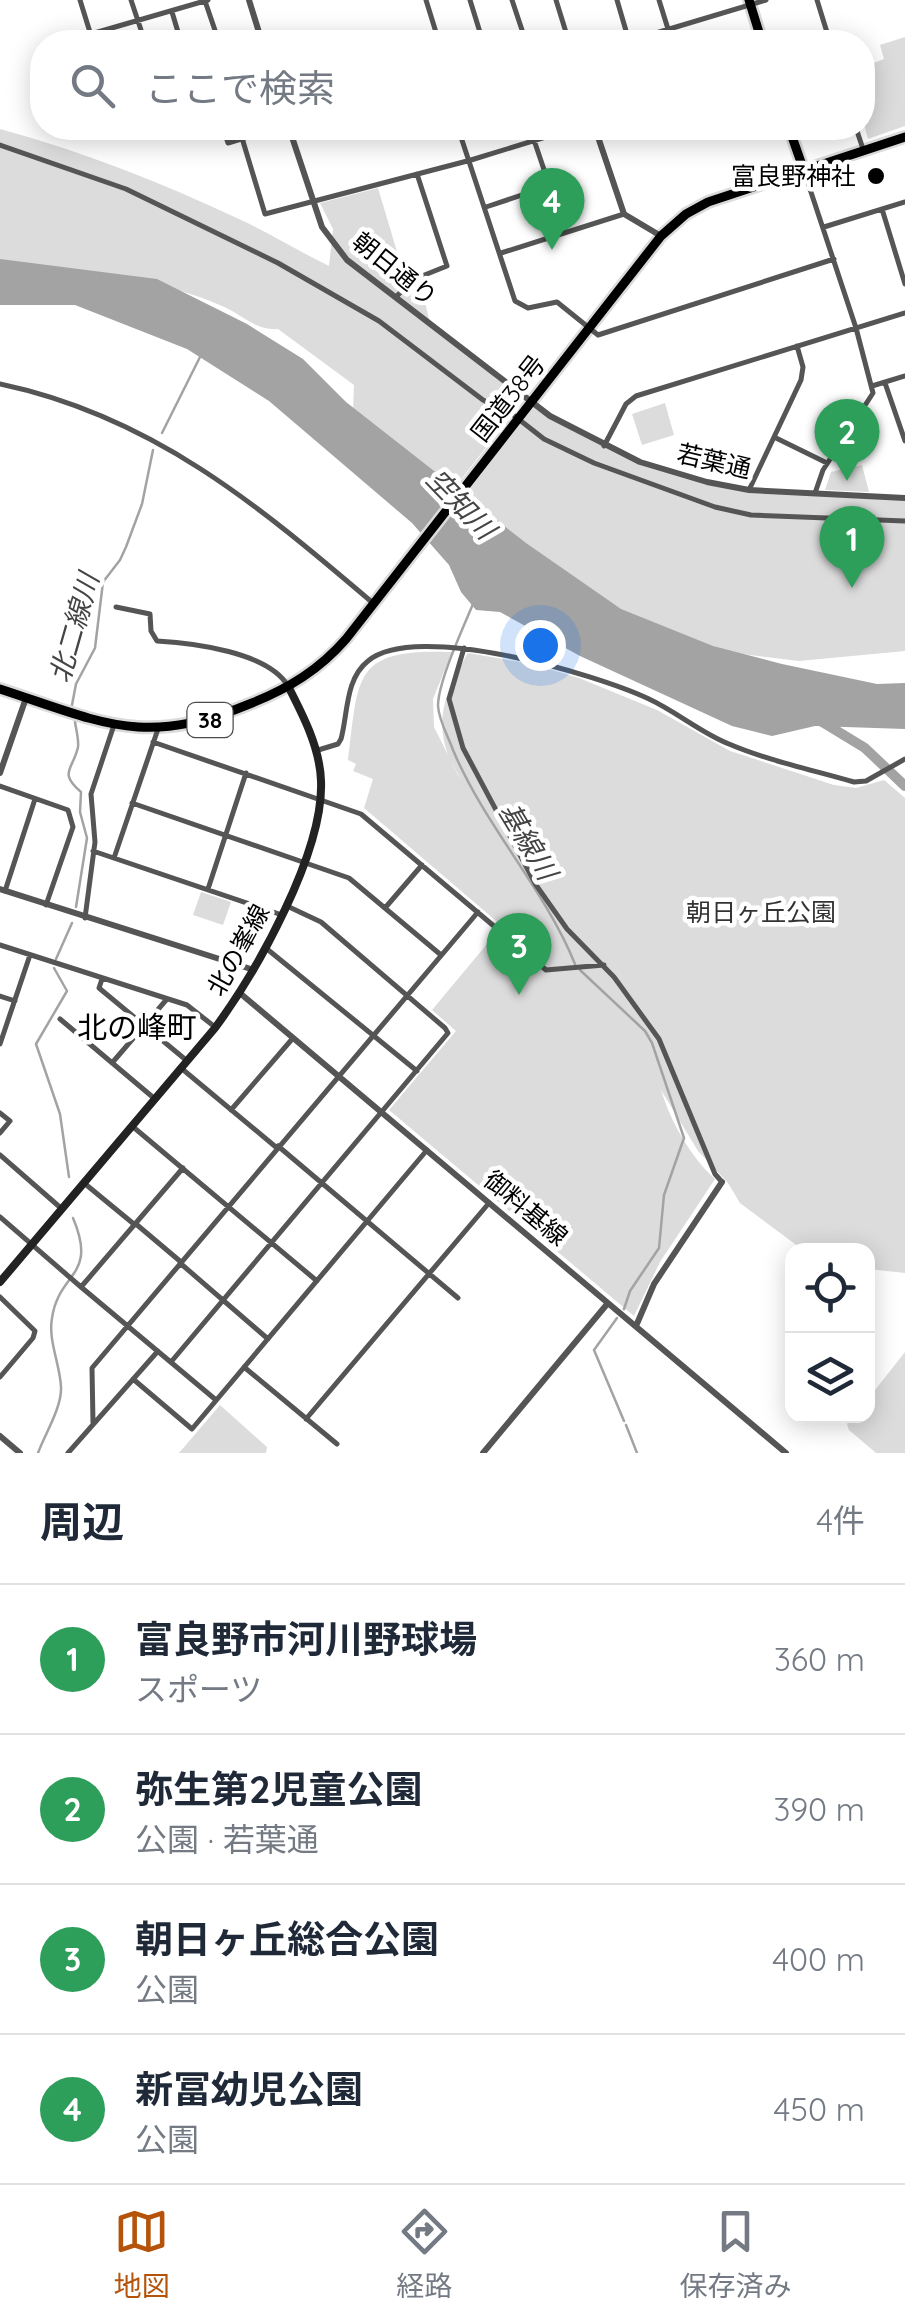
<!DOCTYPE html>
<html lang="ja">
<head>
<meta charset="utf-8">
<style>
	body { margin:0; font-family:Quicksand,"Noto Sans JP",sans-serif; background:#f2f2f3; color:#1f2937 }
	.controls { position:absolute; right:30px; bottom:30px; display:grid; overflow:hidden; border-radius:20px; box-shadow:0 5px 25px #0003 }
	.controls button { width:90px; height:90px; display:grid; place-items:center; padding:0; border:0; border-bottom:2px solid #e0e1e3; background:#fff; color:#1f2937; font:50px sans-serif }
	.you { position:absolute; left:540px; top:645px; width:35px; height:35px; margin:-25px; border:8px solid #fff; border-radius:50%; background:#1a73e8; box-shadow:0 0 0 15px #1a73e833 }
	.badge { display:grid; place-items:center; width:65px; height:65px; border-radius:50%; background:#b45309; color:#fff; font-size:32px; font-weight:700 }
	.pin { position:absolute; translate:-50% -82px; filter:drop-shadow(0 2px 5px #0008) }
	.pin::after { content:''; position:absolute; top:52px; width:35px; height:30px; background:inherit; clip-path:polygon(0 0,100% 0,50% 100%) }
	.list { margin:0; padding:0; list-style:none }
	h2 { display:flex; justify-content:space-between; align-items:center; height:130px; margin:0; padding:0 40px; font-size:42px }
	h2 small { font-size:32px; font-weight:400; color:#747a83 }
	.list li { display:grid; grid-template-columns:65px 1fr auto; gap:30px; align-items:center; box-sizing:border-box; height:150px; padding:0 40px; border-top:2px solid #e0e1e3 }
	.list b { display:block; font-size:38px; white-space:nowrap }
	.list p { margin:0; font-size:32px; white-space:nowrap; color:#747a83 }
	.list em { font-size:32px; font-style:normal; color:#747a83 }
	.icon { flex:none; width:55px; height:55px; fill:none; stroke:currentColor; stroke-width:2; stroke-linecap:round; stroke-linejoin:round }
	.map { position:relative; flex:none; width:905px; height:1453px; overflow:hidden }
	.search { position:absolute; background:#fff; box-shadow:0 5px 25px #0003; left:30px; right:30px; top:30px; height:110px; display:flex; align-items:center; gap:25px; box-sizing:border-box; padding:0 35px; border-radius:40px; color:#747a83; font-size:38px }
	.sheet { height:730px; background:#fff }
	nav { display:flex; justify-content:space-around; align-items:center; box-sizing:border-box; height:140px; border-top:2px solid #e0e1e3; background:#fff; font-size:28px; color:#747a83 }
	nav a { display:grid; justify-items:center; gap:5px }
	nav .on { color:#b45309 }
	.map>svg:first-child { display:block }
	.green { fill:#dcdcdc }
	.water { fill:#a3a3a3 }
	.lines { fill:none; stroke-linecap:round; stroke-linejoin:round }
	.stream { stroke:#a3a3a3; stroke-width:2.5 }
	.river { stroke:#a3a3a3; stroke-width:10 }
	.trunk-casing { stroke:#dbdbdb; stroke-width:14 }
	.minor { stroke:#555; stroke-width:5 }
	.tertiary { stroke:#555; stroke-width:6 }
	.secondary { stroke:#222; stroke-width:8 }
	.trunk { stroke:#000; stroke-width:9 }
	.poi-dot { fill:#000; stroke:#fff; stroke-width:4 }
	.labels { text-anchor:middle; stroke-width:9; stroke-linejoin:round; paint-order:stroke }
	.shield { fill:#fff; stroke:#4c4c4c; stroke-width:2.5 }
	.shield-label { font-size:22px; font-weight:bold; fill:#000 }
	.poi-label { font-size:25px; fill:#000; stroke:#fff; text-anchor:end }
	.street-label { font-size:25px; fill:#000; stroke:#fff }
	.park-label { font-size:25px; fill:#333; stroke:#fff }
	.water-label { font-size:28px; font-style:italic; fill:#444; stroke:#fff }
	.quarter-label { font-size:30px; fill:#000; stroke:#fff }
</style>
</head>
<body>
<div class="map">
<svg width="905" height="1453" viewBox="0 0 905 1453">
	<rect width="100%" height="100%" fill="#fff"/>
	<path class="green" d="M905 37V126L868 139 863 120V67L884 59 880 45Z
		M0 129C82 151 162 183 239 219 270 233 298 251 329 266L333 229 320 203 378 188 404 275 418 273 430 323 526 396 452 491 353 411 354 385 278 329C255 331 242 314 222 306 154 275 73 273 0 263Z
		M665 403 674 435 642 445 632 414Z
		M535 404C587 447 683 480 750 490 800 497 854 495 905 498V651L799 661 711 650 597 602 460 498Z
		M862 465 869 492 825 490 831 472Z
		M452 652 433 699 434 727 460 779C458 772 450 761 447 752 434 713 450 684 468 653L532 664 579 678 657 710 730 751 834 785 856 788 884 780 905 798V1273L868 1269V1250H803L740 1203 728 1183 698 1151 661 1090C671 1122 690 1156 715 1179L660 1262 634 1316 389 1110 456 1031 432 1010 502 926 364 808 373 779 353 771 356 764 348 760C359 676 352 648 452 652Z
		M201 892 231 902 223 925 193 915Z
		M905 1352V1453H876L849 1430 847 1424 854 1416H868V1399Z
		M220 1405 267 1447 266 1453H179Z"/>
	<path class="water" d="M0 259 157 279 247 324 303 359 346 402 526 543 621 609 713 646 782 664 877 684 905 683V729L815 726 772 736 732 726 580 656 500 612 476 610 461 592 449 565 412 523 269 401 187 349 75 305H0Z"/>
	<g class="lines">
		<path class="stream" d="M162 433 200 357
			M473 604C463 628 438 682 438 706 439 721 448 736 453 750 485 826 544 888 575 964
			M72 705 76 684 95 648 103 582 120 560 126 547 142 504 153 450
			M75 722C76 729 79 740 78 747 73 770 58 772 81 792L80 812 87 838 76 907
			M56 959 72 923
			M54 968 67 991 36 1044 60 1114 69 1177
			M580 970 645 1031 652 1043 684 1138 664 1195 659 1248 630 1291 624 1309
			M617 1318 594 1350 624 1421
			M626 1425 637 1453
			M38 1453C45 1434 62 1407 61 1387 60 1364 48 1341 52 1318 59 1271 98 1277 73 1218"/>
		<path class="river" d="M819 720 865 748 905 786"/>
		<defs>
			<path id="trunk" d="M749 0 762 42
				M789 128 803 168
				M0 689C104 723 144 748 252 703 289 688 319 670 346 639L661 236 686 214 708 202 905 137"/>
		</defs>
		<use href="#trunk" class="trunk-casing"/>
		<path class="minor" d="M80 0 93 42
			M131 0 145 42
			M426 0 439 42
			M470 0 483 42
			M512 0 526 42
			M556 0 569 42
			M617 0 629 41
			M659 0 668 29
			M817 0 830 42
			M205 1 219 42
			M172 12 181 42
			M91 34 208 0
			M626 42 766 0
			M223 128 228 143 278 128
			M458 128 515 301 528 308 557 302 598 335 834 259
			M856 128 863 149
			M242 138 265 214 471 160 575 128
			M534 140 565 232
			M0 145 126 189 278 263 379 321 483 400 512 414 544 439 594 463 715 507 751 515 905 521
			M804 171 856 328 873 393 823 470 815 493
			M486 207 549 186
			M882 209 905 284
			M824 227 905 202
			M501 253 624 214
			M396 297 412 280 447 266 417 174
			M885 383 905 441
			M0 384C152 416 258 505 373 603
			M872 386 905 376
			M776 438 827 463
			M604 446 626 404 636 396 905 313
			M749 490 801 380 803 367 797 346
			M116 607 150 614 151 631 157 641C193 643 268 652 288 686
			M464 648 449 699 463 748 536 885 567 929 614 977 659 1039 715 1174 722 1182
			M153 742 361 814 546 970 604 965
			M315 751 338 744 341 739C348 714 345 679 368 661 416 621 596 674 649 699 677 712 701 733 729 744 769 761 813 770 854 782L866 781 905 759
			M0 786 68 810 73 827 46 905
			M132 803 349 878 441 955
			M93 851 282 915
			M114 858 158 729
			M208 889 246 773
			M5 891 35 799
			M385 908 422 865
			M85 918 95 842 91 794 114 725
			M0 945 187 1005 215 1027
			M267 949 417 1071
			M102 979 99 988 186 1060
			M0 996 15 1001
			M60 1019 155 1099
			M0 1044 30 955
			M112 1063 167 999
			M181 1068 277 1148
			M231 1110 293 1038
			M0 1113 10 1121 0 1133
			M132 1126 317 1281
			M278 1146 458 1298
			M0 1155 62 1209
			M183 1168 81 1287 216 1400
			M84 1183 135 1225
			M0 1217 81 1287
			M136 1224 181 1262
			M180 1263 268 1339
			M0 1297 35 1331 33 1338 0 1377
			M171 1362 448 1033 445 1028 321 922 287 906
			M244 1367 337 1444
			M133 1379 192 1429 427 1150
			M306 1419 489 1203
			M93 1423 92 1368 478 912
			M68 1453 158 1351"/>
		<path class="tertiary" d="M249 0 262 42
			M289 128 322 227 347 260 550 416 640 462 707 482 749 490 905 498
			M595 128 624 214 661 236
			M0 773 26 698
			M0 889 254 970
			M241 994 786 1453
			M636 1326 654 1284 722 1182
			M0 1436 20 1453
			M483 1453 608 1303"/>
		<path class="secondary" d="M0 1282 215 1028C257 971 324 852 321 781 320 748 303 715 288 686"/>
		<use href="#trunk" class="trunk"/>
	</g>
	<circle class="poi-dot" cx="876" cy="176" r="10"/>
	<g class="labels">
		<rect class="shield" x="187.5" y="703" width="45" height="34" rx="8"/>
		<g class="shield-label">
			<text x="210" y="728">38</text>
		</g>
		<g class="poi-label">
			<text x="856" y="185">富良野神社</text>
		</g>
		<g class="street-label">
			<text transform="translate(395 269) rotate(39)" y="9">朝日通り</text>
			<text transform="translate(508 398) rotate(-52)" y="9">国道38号</text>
			<text transform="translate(714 461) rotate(13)" y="9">若葉通</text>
			<text transform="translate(238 950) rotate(-61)" y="9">北の峯線</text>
			<text transform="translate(526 1208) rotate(40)" y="9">御料基線</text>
		</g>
		<g class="park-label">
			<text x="761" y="921">朝日ヶ丘公園</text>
		</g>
		<g class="water-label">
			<text transform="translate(461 504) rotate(46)" y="10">空知川</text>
			<text transform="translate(74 628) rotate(-74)" y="10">北二線川</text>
			<text transform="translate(528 841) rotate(59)" y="10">基線川</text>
		</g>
		<g class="quarter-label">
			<text x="137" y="1038">北の峰町</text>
		</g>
	</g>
</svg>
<div class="controls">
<button><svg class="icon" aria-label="locate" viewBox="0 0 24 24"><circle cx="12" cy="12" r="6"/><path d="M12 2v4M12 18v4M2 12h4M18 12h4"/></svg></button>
<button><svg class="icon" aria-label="layers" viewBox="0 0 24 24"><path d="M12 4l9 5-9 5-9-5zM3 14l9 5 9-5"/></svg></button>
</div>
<div class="you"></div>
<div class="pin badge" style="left:852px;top:588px;background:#2e9e5b">1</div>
<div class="pin badge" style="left:847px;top:481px;background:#2e9e5b">2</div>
<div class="pin badge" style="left:519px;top:995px;background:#2e9e5b">3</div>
<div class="pin badge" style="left:552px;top:250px;background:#2e9e5b">4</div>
<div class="search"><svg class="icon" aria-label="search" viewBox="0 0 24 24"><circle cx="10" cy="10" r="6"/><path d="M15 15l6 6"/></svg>ここで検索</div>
</div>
<section class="sheet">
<h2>周辺<small>4件</small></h2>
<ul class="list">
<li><span class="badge" style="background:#2e9e5b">1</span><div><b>富良野市河川野球場</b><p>スポーツ</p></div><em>360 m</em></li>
<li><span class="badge" style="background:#2e9e5b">2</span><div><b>弥生第2児童公園</b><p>公園 · 若葉通</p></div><em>390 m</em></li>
<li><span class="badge" style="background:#2e9e5b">3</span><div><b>朝日ヶ丘総合公園</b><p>公園</p></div><em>400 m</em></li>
<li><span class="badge" style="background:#2e9e5b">4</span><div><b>新冨幼児公園</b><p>公園</p></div><em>450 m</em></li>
</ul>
</section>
<nav>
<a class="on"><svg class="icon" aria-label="map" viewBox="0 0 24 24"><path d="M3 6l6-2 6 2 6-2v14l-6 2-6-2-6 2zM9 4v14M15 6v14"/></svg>地図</a>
<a><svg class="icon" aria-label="directions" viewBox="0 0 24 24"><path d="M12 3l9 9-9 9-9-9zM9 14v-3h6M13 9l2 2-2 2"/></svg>経路</a>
<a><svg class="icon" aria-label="saved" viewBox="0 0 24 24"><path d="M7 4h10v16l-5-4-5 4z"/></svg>保存済み</a>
</nav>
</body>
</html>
